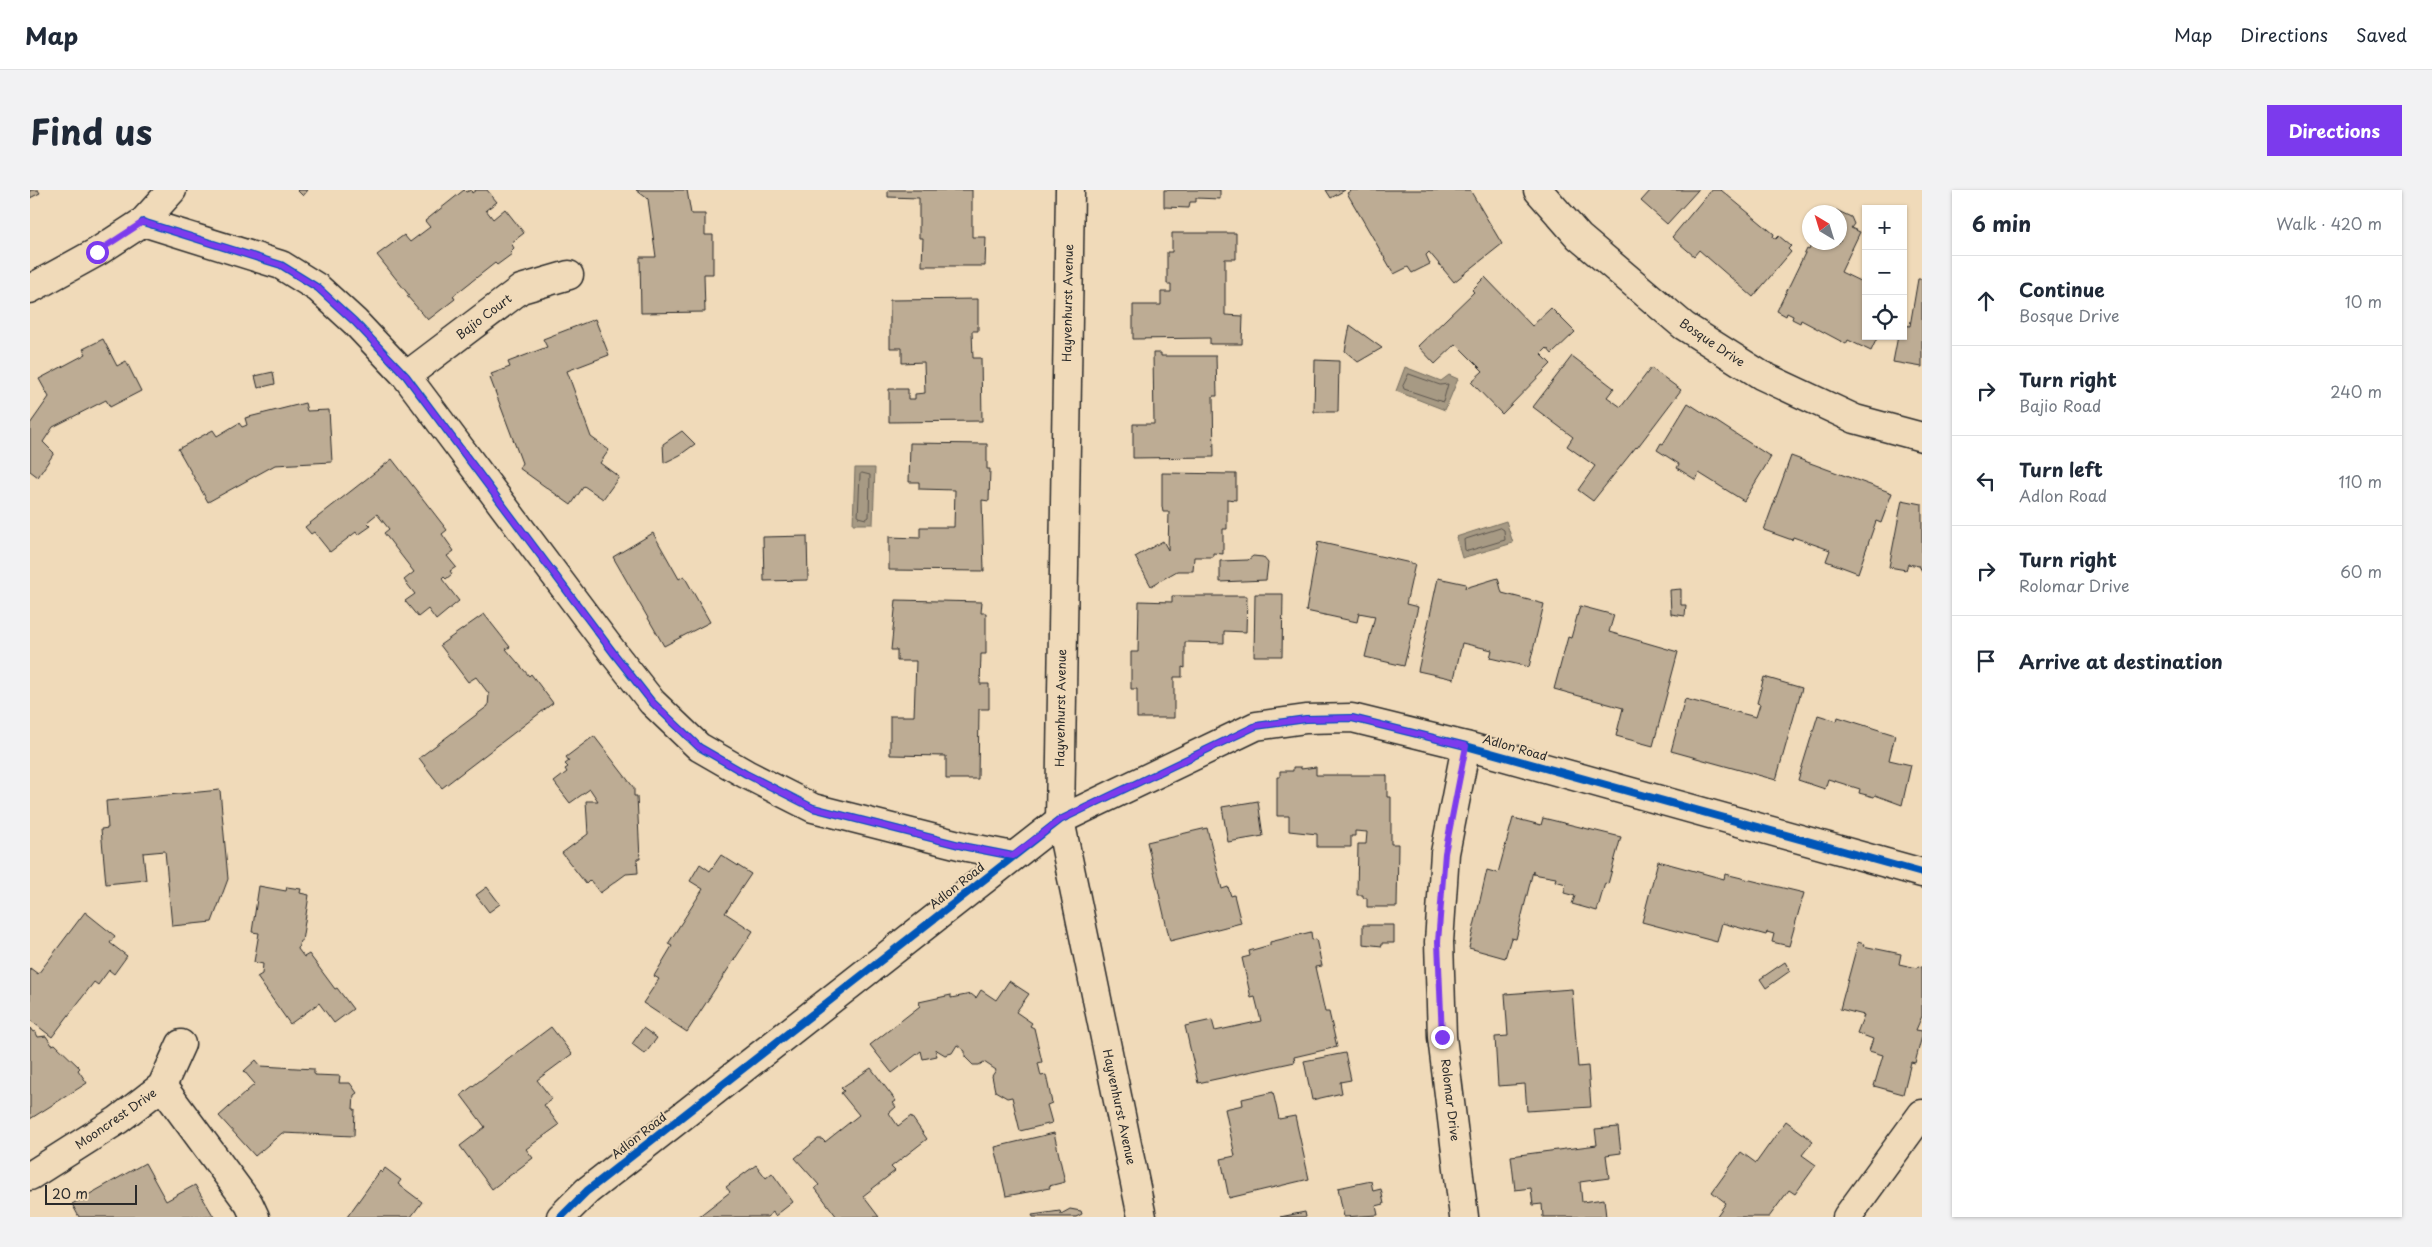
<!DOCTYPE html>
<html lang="en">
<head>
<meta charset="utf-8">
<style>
	body { margin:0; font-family:"Playpen Sans",sans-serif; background:#f2f2f3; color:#1f2937 }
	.controls { position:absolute; right:15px; top:15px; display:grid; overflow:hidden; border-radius:0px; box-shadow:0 1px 4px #0004 }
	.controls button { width:45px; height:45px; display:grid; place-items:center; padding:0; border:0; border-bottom:1px solid #e0e1e3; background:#fff; color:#1f2937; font:25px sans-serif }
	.compass { position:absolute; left:1772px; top:15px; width:45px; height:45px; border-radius:50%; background:#fff; box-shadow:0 1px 4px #0004; rotate:322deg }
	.scale { position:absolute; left:15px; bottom:12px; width:92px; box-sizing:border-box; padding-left:5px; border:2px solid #2b2b2b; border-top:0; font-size:14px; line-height:18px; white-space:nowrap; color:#2b2b2b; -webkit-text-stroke:4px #f0dab9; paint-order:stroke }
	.stop { position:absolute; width:15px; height:15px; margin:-11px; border:4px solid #7c3aed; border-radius:50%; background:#fff }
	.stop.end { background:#7c3aed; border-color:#fff; box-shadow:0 1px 5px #0008 }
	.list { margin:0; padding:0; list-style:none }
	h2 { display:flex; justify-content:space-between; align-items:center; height:65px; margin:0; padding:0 20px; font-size:21px }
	h2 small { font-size:16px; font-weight:400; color:#747a83 }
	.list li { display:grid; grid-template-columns:32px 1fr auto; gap:15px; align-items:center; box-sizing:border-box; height:90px; padding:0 20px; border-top:1px solid #e0e1e3 }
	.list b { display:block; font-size:19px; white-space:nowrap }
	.list p { margin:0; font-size:16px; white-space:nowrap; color:#747a83 }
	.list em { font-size:16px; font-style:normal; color:#747a83 }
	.icon { flex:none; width:28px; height:28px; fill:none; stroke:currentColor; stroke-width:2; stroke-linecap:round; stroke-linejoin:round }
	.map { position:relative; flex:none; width:1892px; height:1027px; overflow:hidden; border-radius:0px }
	header { display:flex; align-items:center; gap:30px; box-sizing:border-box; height:70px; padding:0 25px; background:#fff; border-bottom:1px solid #e0e1e3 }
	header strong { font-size:24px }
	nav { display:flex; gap:28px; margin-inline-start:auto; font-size:18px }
	.intro { display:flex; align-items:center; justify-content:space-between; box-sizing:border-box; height:120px; padding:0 30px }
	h1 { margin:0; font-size:35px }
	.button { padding:12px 22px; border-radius:0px; background:#7c3aed; color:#fff; font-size:18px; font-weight:700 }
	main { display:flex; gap:30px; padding:0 30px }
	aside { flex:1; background:#fff; border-radius:0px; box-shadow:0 1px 4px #0004 }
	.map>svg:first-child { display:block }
	.water { fill:#a79a84; stroke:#756e60 }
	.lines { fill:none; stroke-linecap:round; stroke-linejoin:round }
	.shore { stroke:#5d574f; stroke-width:1 }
	.building { fill:#bdac94; stroke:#2b2b2b }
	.minor-casing { stroke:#2b2b2b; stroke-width:31 }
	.major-casing { stroke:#2b2b2b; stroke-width:31 }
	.minor { stroke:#f0dab9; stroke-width:28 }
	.major { stroke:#f0dab9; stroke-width:28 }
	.cycleway-casing { stroke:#f0dab9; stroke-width:11 }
	.cycleway { stroke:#0057b8; stroke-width:8 }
	.route { stroke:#7c3aed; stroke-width:6 }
	.labels { text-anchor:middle; stroke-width:4; stroke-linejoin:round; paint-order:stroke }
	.street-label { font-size:12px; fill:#2b2b2b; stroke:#f0dab9 }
</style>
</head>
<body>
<header>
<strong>Map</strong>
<nav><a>Map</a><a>Directions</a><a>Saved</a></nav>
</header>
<div class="intro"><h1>Find us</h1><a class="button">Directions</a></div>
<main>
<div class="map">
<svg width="1892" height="1027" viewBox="0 0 1892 1027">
	<rect width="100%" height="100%" fill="#f0dab9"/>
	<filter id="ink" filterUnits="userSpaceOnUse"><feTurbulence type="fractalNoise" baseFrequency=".02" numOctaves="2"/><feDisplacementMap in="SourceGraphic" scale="10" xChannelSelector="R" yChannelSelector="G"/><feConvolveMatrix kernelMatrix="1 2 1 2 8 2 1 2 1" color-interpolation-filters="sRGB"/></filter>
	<g filter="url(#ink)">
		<path class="water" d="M1375 177 1411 191 1419 185 1428 189 1415 220 1366 201Z
			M825 278H845L843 334H823Z
			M1476 331 1483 353 1432 368 1426 347Z"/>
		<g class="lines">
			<path class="shore" d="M1379 184 1410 195 1418 194 1413 212 1374 199 1373 196Z
				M832 283 840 285 839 327 836 329 828 327 830 285Z
				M1471 338 1474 340 1475 350 1438 361 1435 360 1434 350Z"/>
		</g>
		<path class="building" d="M0 0H8L10 3 0 8Z
			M267 0H278L273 6Z
			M434 0 436 2 441 0 442 3 446 0H457L467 12 456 20 463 29 475 19 494 43 481 53 484 58 480 62 482 64 467 75 465 73 423 106 425 109 398 130 377 106 379 105 347 65 374 45 380 52 400 37 395 31Z
			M606 0H657L661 24H675V45H683V84H674L675 122 611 123 610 67H626L618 9Z
			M858 0H942V47H956L955 76H892L893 48H889V8L858 7Z
			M1134 0H1190V9L1166 8V12H1160L1159 18 1134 17Z
			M1296 0H1315L1301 8Z
			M1322 0H1440L1472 54 1424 92 1399 62 1396 65 1400 74 1382 83 1378 77 1364 84 1317 3Z
			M1621 0H1668L1637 34 1611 11Z
			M1681 0H1691L1744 44 1743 47 1746 49 1749 46 1761 56 1758 59 1761 62 1723 107 1669 60 1664 66 1642 47Z
			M1806 20 1821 27 1824 34 1821 38 1830 42 1811 82 1836 94V146H1848L1841 161 1818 150 1816 154 1771 130 1770 133 1762 129 1763 126 1757 123 1756 126 1747 121 1777 59 1779 60 1782 52H1810V22H1805Z
			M1142 43H1206V69H1195V125L1213 126 1212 154H1180V148L1103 149V115H1131V102H1141V94H1137V62H1142Z
			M1455 87 1502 136 1521 118 1545 142 1522 164 1517 158 1511 164 1521 174 1472 224 1441 192 1453 181 1426 154 1405 174 1388 156 1444 102 1442 100Z
			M1888 89H1892V177L1863 172 1868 146H1873V135L1880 136Z
			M948 109V141H942L943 168H951L952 231 859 232V199H878V209H885V204L895 203 894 172 872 173V158H860V110Z
			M565 129 579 165 537 181 561 247 579 260 570 273 589 287 573 309 554 296 541 315 489 278 492 273 460 188 463 187 461 184 480 177 478 172 517 157 513 149Z
			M1320 135 1352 158 1328 172 1315 161Z
			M73 149 87 176 96 171 111 201 80 217 76 210 23 237 13 252 24 263 8 287 0 281V234L19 207 9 189 56 164 53 159Z
			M1123 163H1131V166H1186L1187 206H1183L1184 267 1103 268V234H1124Z
			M1542 166 1584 198 1577 207 1591 217 1621 178 1651 200 1607 258 1606 257 1563 311 1548 300 1565 276 1537 256 1543 247 1503 217Z
			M1285 170 1309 171 1308 222H1284Z
			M243 182 245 194 228 198 225 186Z
			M275 213 277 221 299 220 302 272 245 275 178 312 148 259 183 240 187 246 209 233 212 237 217 235 215 228Z
			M1658 213 1741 267 1714 311 1669 283 1666 290 1647 278 1649 274 1627 260 1631 253 1633 254Z
			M652 241 665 254 650 265 634 273 633 254Z
			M880 253 957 254V279H960L959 311 952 310 954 381 859 380V347L890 348V337H924L925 300 889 299V292H879Z
			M1761 266 1862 303 1851 333 1846 331 1828 383 1796 371 1800 360 1763 347 1762 350 1734 340Z
			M362 269 417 340 412 344 424 361 417 366 426 377 420 381 422 384 416 389 414 387 412 389 429 411 406 430 398 419 388 427 375 411 385 404 374 390 384 382 354 343 359 339 347 324 337 332 341 336 328 345 326 342 300 362 284 342 281 344 275 337Z
			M1132 283 1206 284V310L1197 309V339H1193V364L1183 363V367H1164L1163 381H1147L1121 396 1105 367 1133 351 1138 360 1139 322H1133L1132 316Z
			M1872 310 1892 314V381L1889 376 1878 374 1876 380 1859 377Z
			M623 343 649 389 654 386 680 432 634 456 583 367Z
			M777 346 778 390 734 391 733 347Z
			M1288 352 1385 374 1376 414 1388 417 1374 476 1335 467 1345 426 1329 423 1327 432 1276 421Z
			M1223 366 1233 367 1238 373 1236 390 1190 392V371L1218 370Z
			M1408 388 1436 394 1435 398 1468 388 1472 403 1514 414 1499 477 1460 468 1462 460 1432 453 1424 489 1388 481Z
			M1651 399V415H1656L1655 426 1641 424 1640 400Z
			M1225 404H1253L1252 466H1224Z
			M1142 406H1217L1216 442 1194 441V453L1155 452V478L1152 477V487H1144V528H1107V499H1101V462H1108L1109 411 1142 412Z
			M866 410 952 412 951 423H956V464H951L950 494H959V519H949L948 589H916V566L860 565V526H884L886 471H867V460H861Z
			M1550 416 1584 425 1579 442 1648 462 1623 556 1586 546 1593 518 1524 499 1538 447 1541 448Z
			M454 424 480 457 476 459 499 486 501 484 523 513 412 598 389 568 458 516 459 504 446 487 438 492 410 455Z
			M1734 487 1772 498 1746 590 1641 561 1655 509 1726 527 1730 514 1727 513Z
			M1788 525 1807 531 1808 527 1865 545 1859 570 1881 575 1872 615 1845 605 1844 607 1829 603 1830 599 1798 589 1795 599 1768 590Z
			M564 546 604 598V606H607L610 669H607L608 683 596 684 570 703 560 690 556 694 532 663 558 644 556 611H568L560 599 540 613 524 592 537 582 535 579 538 577 535 574 539 571 536 567Z
			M1263 577H1271V579L1286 577V585H1357V607H1361V654H1368L1367 717H1337V708H1333V705H1327L1328 654H1336L1337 642 1325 641V646H1321V657H1287V644L1259 641V626H1247V587H1250V581H1263Z
			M190 600 198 689 182 732 142 736 135 661 113 663 116 690 76 694 71 639 78 638 76 611Z
			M1228 611 1233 646 1198 652 1192 617Z
			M1483 628 1511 635 1513 628 1591 647 1578 694 1575 693 1567 721 1542 714 1545 706 1534 703 1536 694 1525 691 1526 688 1503 684V681L1486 749 1481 748 1475 768 1439 758 1457 680 1468 683Z
			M1177 638 1192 699 1198 697 1201 706 1204 705 1211 733 1140 751 1117 652Z
			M691 665 721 684 695 723 723 741 657 842 613 813 629 789 624 786 642 756 638 754 673 699 660 691 670 674 680 681Z
			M1628 671 1694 689 1695 684 1774 703 1759 756 1742 752 1744 744 1737 742 1736 745 1692 733 1687 752 1612 732Z
			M229 696 256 701 257 697 271 699 270 703 279 705 272 751H270L268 759 274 767 279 764 305 799 307 798 323 819 304 833 289 813 260 834 227 787 232 784 233 774 224 772 229 743 222 742Z
			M457 697 470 714 459 722 446 705Z
			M55 722 85 746 80 753 97 766 84 784 79 780 68 795 64 792 22 847 0 830V778L8 784Z
			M1333 735H1364V753H1352V756L1333 754Z
			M1281 742 1282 750 1286 749 1292 776 1285 777 1295 822H1299L1307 857 1264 867 1265 872 1168 893 1155 836 1182 830 1185 841 1231 831 1225 807 1221 808 1212 768 1220 766 1219 761 1240 755V752Z
			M1828 752 1834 754 1833 756 1871 764 1869 774 1887 778 1888 776 1892 777V826L1886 840 1892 841V846L1885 873 1881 872 1873 904 1844 896 1853 865 1839 861 1843 849 1827 843 1834 825 1810 819Z
			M1755 772 1760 781 1736 798 1730 789Z
			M979 791 999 804 986 822 1002 833 1000 836 1004 838 1012 872 1008 873 1011 886 1016 885 1022 913 1017 915 1022 933 990 941 982 907 977 908 965 901 962 886 966 880 954 872 949 875H943L935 867V861L927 855 922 863 915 865 905 859 907 866 893 869 891 861 862 883 840 855 890 816 889 812 921 805V808L941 804 946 808 951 800 966 810Z
			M1542 799 1548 877 1558 876 1561 917 1497 921 1495 894 1468 896 1465 847 1478 846 1475 804Z
			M521 837 542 864 507 890 522 909 514 915 529 935 496 959 503 968 462 999 430 956 455 937 431 905Z
			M0 838 3 842 5 841 8 847 16 846 22 855 25 854 50 878 48 880 57 893 0 929Z
			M613 838 627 848 615 864 602 854Z
			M1315 863 1321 890 1310 892 1312 903 1282 910 1274 871Z
			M226 870 231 876 284 879V885L310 886 309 893H320L327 903 324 905 323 919H325L324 946 252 943 225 966 189 926 225 894 214 881Z
			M841 878 866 911 863 913 866 917 859 923 868 936 881 926 897 949 861 977 865 981 833 1006 849 1027H807L785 998 789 995 765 968 788 949H792L795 952 829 925 811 903 814 901 811 898Z
			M1243 902 1249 929 1265 926 1279 989 1199 1008 1191 969 1205 966 1195 919 1213 915 1212 909Z
			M1756 931 1783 951 1772 965 1786 975 1765 1004 1759 1000 1739 1027H1686L1696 1013 1682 1002 1711 962 1726 973Z
			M1588 937 1591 963 1576 965 1579 988 1550 992 1552 1012 1574 1009 1576 1027H1513L1512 1014 1503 1015 1501 998 1485 1000 1481 966 1567 955 1565 939Z
			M1024 943 1035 992 1019 996 1020 998 976 1006 965 957Z
			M115 973 136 1011 165 995 184 1027H49L42 1014Z
			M726 975 736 988 742 983 763 1012 745 1026 743 1022 737 1027H668L700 1002 696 997Z
			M355 978 371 990 368 994 392 1012 381 1027H317L350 981 352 983Z
			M1341 991 1343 1001 1351 999 1354 1014 1346 1016 1348 1025 1314 1027 1308 998Z
			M1040 1019 1051 1021 1052 1024 1046 1027H1003L1002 1025 1030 1021 1031 1024Z
			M1275 1022 1276 1027H1250Z"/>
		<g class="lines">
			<defs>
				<path id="minor" d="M1508 0 1549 47 1654 136 1731 185 1825 229 1892 247
					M113 32 251 75 288 98 325 132 376 186 585 465 622 512 669 557 716 584 783 618 937 657 983 666
					M0 99 67 62 113 32 142 0
					M376 186 491 99 539 85
					M132 896 219 1014 225 1027
					M0 986 88 930 132 896 151 854
					M531 1027 557 1001 1030 630 1226 536 1276 529 1322 528 1436 556 1892 683
					M1434 1027 1412 847 1409 752 1415 663 1436 556
					M1817 1027 1892 924"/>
				<path id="major" d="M1040 0 1030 630 1112 1027"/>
			</defs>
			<use href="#minor" class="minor-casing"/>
			<use href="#major" class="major-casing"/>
			<use href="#minor" class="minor"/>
			<use href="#major" class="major"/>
			<defs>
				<path id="cycleway" d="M113 32 251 75 288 98 325 132 376 186 585 465 622 512 669 557 716 584 783 618 937 657 983 666
					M531 1027 557 1001 1030 630 1226 536 1276 529 1322 528 1436 556 1892 683"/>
			</defs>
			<use href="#cycleway" class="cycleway-casing"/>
			<use href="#cycleway" class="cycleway"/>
		</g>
	</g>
	<g class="lines" filter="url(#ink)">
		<path class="route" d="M67 62 113 32 251 75 288 98 325 132 376 186 585 465 622 512 669 557 716 584 783 618 937 657 983 666 1030 630 1226 536 1276 529 1322 528 1436 556 1415 663 1408 752 1412 847"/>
	</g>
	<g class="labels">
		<g class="street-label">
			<text transform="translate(1038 113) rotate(-89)" y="4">Hayvenhurst Avenue</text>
			<text transform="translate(454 127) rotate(-37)" y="4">Bajio Court</text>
			<text transform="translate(1682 153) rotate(34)" y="4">Bosque Drive</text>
			<text transform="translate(1031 518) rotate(-89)" y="4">Hayvenhurst Avenue</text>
			<text transform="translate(1485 558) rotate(16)" y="4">Adlon Road</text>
			<text transform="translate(927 696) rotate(-38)" y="4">Adlon Road</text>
			<text transform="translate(1420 910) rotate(83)" y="4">Rolomar Drive</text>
			<text transform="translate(1089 917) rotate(78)" y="4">Hayvenhurst Avenue</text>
			<text transform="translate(86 929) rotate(-35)" y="4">Mooncrest Drive</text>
			<text transform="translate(609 946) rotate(-38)" y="4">Adlon Road</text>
		</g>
	</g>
</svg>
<div class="controls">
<button>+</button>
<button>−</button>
<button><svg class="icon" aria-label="locate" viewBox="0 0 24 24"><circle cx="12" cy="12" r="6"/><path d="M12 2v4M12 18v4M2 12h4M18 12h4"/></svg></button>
</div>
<svg class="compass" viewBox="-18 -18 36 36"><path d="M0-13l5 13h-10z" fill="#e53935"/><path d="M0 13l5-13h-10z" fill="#747a83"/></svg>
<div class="scale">20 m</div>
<div class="stop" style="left:67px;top:62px"></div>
<div class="stop end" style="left:1412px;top:847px"></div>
</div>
<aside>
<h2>6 min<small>Walk · 420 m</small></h2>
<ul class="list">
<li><svg class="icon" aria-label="ahead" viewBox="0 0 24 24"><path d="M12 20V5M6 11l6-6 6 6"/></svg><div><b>Continue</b><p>Bosque Drive</p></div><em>10 m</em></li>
<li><svg class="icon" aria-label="right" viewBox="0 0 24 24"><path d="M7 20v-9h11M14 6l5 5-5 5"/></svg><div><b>Turn right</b><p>Bajio Road</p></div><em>240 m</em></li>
<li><svg class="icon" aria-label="left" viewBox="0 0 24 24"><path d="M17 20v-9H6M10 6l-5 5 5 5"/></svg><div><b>Turn left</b><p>Adlon Road</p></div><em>110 m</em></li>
<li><svg class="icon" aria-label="right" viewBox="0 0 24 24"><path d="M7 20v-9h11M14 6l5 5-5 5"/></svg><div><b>Turn right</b><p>Rolomar Drive</p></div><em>60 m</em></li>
<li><svg class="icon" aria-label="arrive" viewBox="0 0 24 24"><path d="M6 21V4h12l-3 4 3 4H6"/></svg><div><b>Arrive at destination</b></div></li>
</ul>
</aside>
</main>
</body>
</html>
